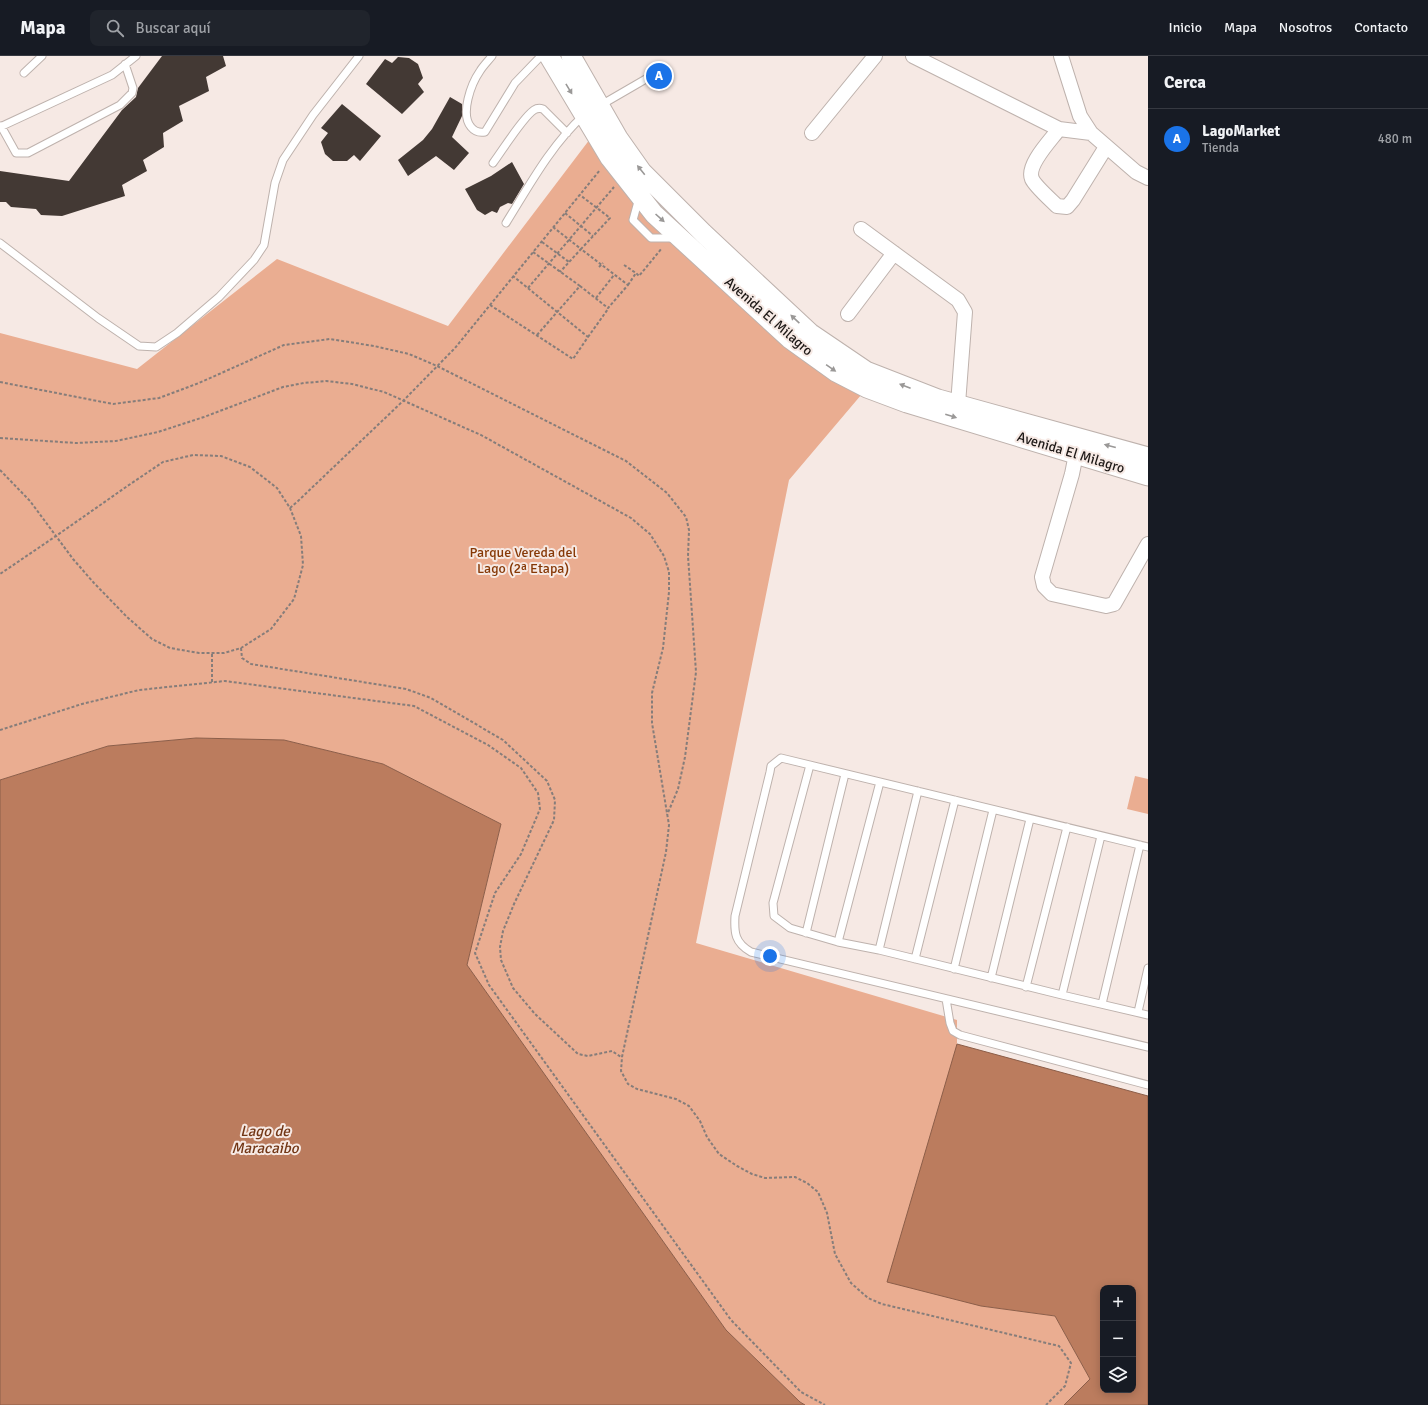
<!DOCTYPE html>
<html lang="es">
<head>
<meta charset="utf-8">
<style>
	body { margin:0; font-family:Signika,sans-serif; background:#20242c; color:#f1f3f6 }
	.controls { position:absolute; right:12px; bottom:12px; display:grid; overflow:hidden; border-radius:8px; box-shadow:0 2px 10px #0003 }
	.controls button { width:36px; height:36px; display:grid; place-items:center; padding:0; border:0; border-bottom:1px solid #363941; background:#171b24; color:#f1f3f6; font:20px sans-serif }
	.you { position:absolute; left:770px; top:900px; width:14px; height:14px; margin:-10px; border:3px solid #fff; border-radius:50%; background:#1a73e8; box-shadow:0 0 0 6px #1a73e833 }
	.badge { display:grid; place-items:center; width:26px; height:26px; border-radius:50%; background:#1a73e8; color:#fff; font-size:13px; font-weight:700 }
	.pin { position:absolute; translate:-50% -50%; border:2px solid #fff; box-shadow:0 1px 4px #0006 }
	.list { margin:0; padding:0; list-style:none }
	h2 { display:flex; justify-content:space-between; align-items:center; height:52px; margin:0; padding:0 16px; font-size:17px }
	h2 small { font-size:13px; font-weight:400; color:#9ea1a6 }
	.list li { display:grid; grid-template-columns:26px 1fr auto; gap:12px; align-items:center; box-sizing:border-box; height:60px; padding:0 16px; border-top:1px solid #363941 }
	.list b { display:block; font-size:15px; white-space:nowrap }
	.list p { margin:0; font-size:13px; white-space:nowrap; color:#9ea1a6 }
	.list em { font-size:13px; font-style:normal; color:#9ea1a6 }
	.icon { flex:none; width:22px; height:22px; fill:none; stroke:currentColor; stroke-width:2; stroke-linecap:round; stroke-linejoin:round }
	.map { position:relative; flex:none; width:1148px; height:1349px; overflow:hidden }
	header { display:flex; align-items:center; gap:24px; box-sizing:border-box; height:56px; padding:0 20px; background:#171b24; border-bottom:1px solid #363941 }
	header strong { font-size:19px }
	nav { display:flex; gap:22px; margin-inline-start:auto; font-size:14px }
	.search { width:280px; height:36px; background:#20242c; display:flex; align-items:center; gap:10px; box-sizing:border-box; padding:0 14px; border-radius:8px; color:#9ea1a6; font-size:15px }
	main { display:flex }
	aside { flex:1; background:#171b24 }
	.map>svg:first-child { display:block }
	.green { fill:#eaad91 }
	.water { fill:#bb7c5e; stroke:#8c5e49; fill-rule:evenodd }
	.building { fill:#433934 }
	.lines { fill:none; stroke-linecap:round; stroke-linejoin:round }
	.service-casing { stroke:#beb2ad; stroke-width:9 }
	.minor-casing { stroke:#beb2ad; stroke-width:16 }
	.secondary-casing { stroke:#beb2ad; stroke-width:21 }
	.path { stroke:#867d7a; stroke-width:2; stroke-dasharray:3 2; stroke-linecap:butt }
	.service { stroke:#fff; stroke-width:7 }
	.minor { stroke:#fff; stroke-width:14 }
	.secondary { stroke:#fff; stroke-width:19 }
	.oneway { fill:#9a9897 }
	.labels { text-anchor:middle; stroke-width:4; stroke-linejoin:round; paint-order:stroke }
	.street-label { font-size:14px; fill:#1e1917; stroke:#f6e9e4 }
	.park-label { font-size:14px; fill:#863806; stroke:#f6e9e4 }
	.water-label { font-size:15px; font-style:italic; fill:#723615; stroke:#f6e9e4 }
</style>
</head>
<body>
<header>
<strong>Mapa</strong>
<div class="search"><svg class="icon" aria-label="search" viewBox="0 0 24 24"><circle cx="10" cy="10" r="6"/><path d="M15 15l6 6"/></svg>Buscar aquí</div>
<nav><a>Inicio</a><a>Mapa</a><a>Nosotros</a><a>Contacto</a></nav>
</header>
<main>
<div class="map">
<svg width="1148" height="1349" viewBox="0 0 1148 1349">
	<rect width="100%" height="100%" fill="#f6e9e4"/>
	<path class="green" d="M590 83 652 163 867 332 789 424 696 887 957 964V988L981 1250 1055 1260 1090 1323 1064 1349H805L800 1346 726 1274 467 909 501 768 383 708 284 684 196 682 108 690 0 724V277L137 313 277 203 448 270Z
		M1135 720 1148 723V758L1127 753Z"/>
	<path class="water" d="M196 682 284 684 383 708 501 768 467 909 726 1274 800 1346 805 1349H0V724L108 690Z
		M957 988 1148 1040V1349H1064L1090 1323 1055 1260 981 1250 887 1226ZM1103 1232H1133V1334H1103Z"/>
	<path class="building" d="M162 0H223L226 10 206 21 209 35 179 50 183 65 163 77 164 91 143 104 147 115 122 129 125 140 62 160 41 159 36 153 11 151 6 146H0V115L69 125 122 54 136 41 138 32Z
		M398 1 409 2 418 8 423 22 418 28 424 36 402 58 366 28 385 3 392 7Z
		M450 41 462 48V60L452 81 469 97 454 114 436 100 408 120 398 104 423 84 432 73Z
		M342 48 381 80 360 105 354 99 347 105H333L325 98 321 86 328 77 321 72Z
		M512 106 524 128 512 148 508 147 500 151 497 157 492 155 485 159 477 154 465 133 491 120Z"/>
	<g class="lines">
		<defs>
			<path id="service" d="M492 0C488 5 483 10 480 15 471 28 460 58 471 71 475 76 479 77 485 76L515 27 541 0
				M24 17 42 0
				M601 49 651 20
				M1 70 16 97H28L120 49 132 37 133 32 125 8
				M0 71 112 19 136 0
				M493 107C502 95 523 61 534 54 537 52 540 52 543 53L567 77
				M639 142 633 164 651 182H674
				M506 167C529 130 551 89 584 59
				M0 187 98 262 139 290 156 291 177 277 219 241 254 204 264 189 275 127 283 104 313 59 359 0
				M810 709 773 847 774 860 790 872 838 886 879 894 1062 939 1148 959
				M1148 791 781 702 771 710 770 716 735 860C734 877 735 887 751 896L1148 991
				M806 877 845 718
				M838 886 880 726
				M879 894 918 735
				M915 903 955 744
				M954 913 993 754
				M991 922 1030 763
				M1026 931 1067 771
				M1062 939 1101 780
				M946 943 950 967 953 975 960 979 1148 1029
				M1102 948 1140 789
				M1138 956 1148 912"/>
			<path id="minor" d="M913 0 1059 73 1091 77
				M1061 0 1080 60 1091 77 1136 116 1148 122
				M1059 73C1051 84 1026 109 1032 123 1035 130 1051 144 1057 150L1067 151 1073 144 1106 91
				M812 77 875 0
				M861 173 958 244 965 256 958 348
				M848 258 894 197
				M1076 398 1072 418 1042 521 1044 530 1052 538 1106 550 1114 548 1148 488"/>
			<path id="secondary" d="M549 0 610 102 654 158 790 283 836 316 867 332 907 347 1148 420
				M571 0 618 82 642 116 703 177 810 277 866 315 938 343 1148 401"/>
		</defs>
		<use href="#service" class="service-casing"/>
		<use href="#minor" class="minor-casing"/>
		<use href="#secondary" class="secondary-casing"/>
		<path class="path" d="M565 157 593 180
			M553 171 581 193 560 216
			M542 186 569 206
			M533 196 580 230
			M624 209 636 217
			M599 211 603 207
			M628 229 636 217 639 220 662 192
			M528 232 614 131
			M596 242 614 219
			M490 249 573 303 588 281 513 220
			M537 279 580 230 608 252 628 229 581 193 610 162 580 139
			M588 281 608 253
			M0 326 113 348 159 342 199 327 284 289 330 283 374 290 409 298 437 310 626 405 667 437 686 461 689 474 688 500 696 616 685 701 678 733 667 759
			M0 382 76 387 116 385 158 376 204 361 283 331 304 327 326 325 352 328 384 336 481 379 631 462 650 478 664 500 669 516V536L663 592 652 637V667L669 769 666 796 622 1001 621 1015 628 1028 637 1033 676 1043 689 1050 700 1065 707 1081 719 1098 737 1110 752 1118 765 1122 795 1121 807 1127 818 1136 827 1157 835 1198 851 1227 868 1242 882 1248 1059 1290 1071 1307 1065 1330 1046 1349
			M0 414 30 445 56 480 73 503 94 527 127 561 152 583 170 592 199 597H224L241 592 271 573 294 543 303 509 301 480 290 452 277 432 250 411 221 400 193 399 163 406 126 431 56 480 0 518
			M290 452 298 445 403 345 455 292 600 114
			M241 592 242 602 251 608 406 633 431 642 503 684 547 725 555 744 554 764 514 848 503 875 500 891 501 904 513 932 535 958 578 998 588 1000 612 995 621 1001
			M212 598V627
			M0 674 82 648 139 634 225 625 414 650 488 689 521 712 538 737 540 753 521 798 495 837 475 897 489 929 731 1264 801 1336 825 1349"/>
		<use href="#service" class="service"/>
		<use href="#minor" class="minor"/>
		<use href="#secondary" class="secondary"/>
	</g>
	<defs><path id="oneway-solid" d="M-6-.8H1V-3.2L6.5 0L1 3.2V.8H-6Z"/></defs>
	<g class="oneway">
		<use href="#oneway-solid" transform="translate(569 33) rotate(59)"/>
		<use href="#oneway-solid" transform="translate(641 114) rotate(-129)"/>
		<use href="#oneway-solid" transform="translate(660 162) rotate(42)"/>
		<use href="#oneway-solid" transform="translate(795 263) rotate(-137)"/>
		<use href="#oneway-solid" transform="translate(831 312) rotate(35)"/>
		<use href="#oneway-solid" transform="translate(905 330) rotate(-159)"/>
		<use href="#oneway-solid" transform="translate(951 360) rotate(17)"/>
		<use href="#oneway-solid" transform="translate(1110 390) rotate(-165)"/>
	</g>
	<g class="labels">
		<g class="street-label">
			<text transform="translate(769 260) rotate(41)" y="5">Avenida El Milagro</text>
			<text transform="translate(1071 396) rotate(17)" y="5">Avenida El Milagro</text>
		</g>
		<g class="park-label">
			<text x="523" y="501">Parque Vereda del<tspan x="523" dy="16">Lago (2ª Etapa)</tspan></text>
		</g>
		<g class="water-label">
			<text x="265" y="1080">Lago de<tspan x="265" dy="17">Maracaibo</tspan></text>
		</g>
	</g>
</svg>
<div class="controls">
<button>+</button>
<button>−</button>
<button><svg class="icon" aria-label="layers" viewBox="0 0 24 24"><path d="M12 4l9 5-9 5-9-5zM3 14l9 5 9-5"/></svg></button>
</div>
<div class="you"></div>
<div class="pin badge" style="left:659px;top:20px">A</div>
</div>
<aside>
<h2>Cerca<small></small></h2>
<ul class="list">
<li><span class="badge">A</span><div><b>LagoMarket</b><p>Tienda</p></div><em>480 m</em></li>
</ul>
</aside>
</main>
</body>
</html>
